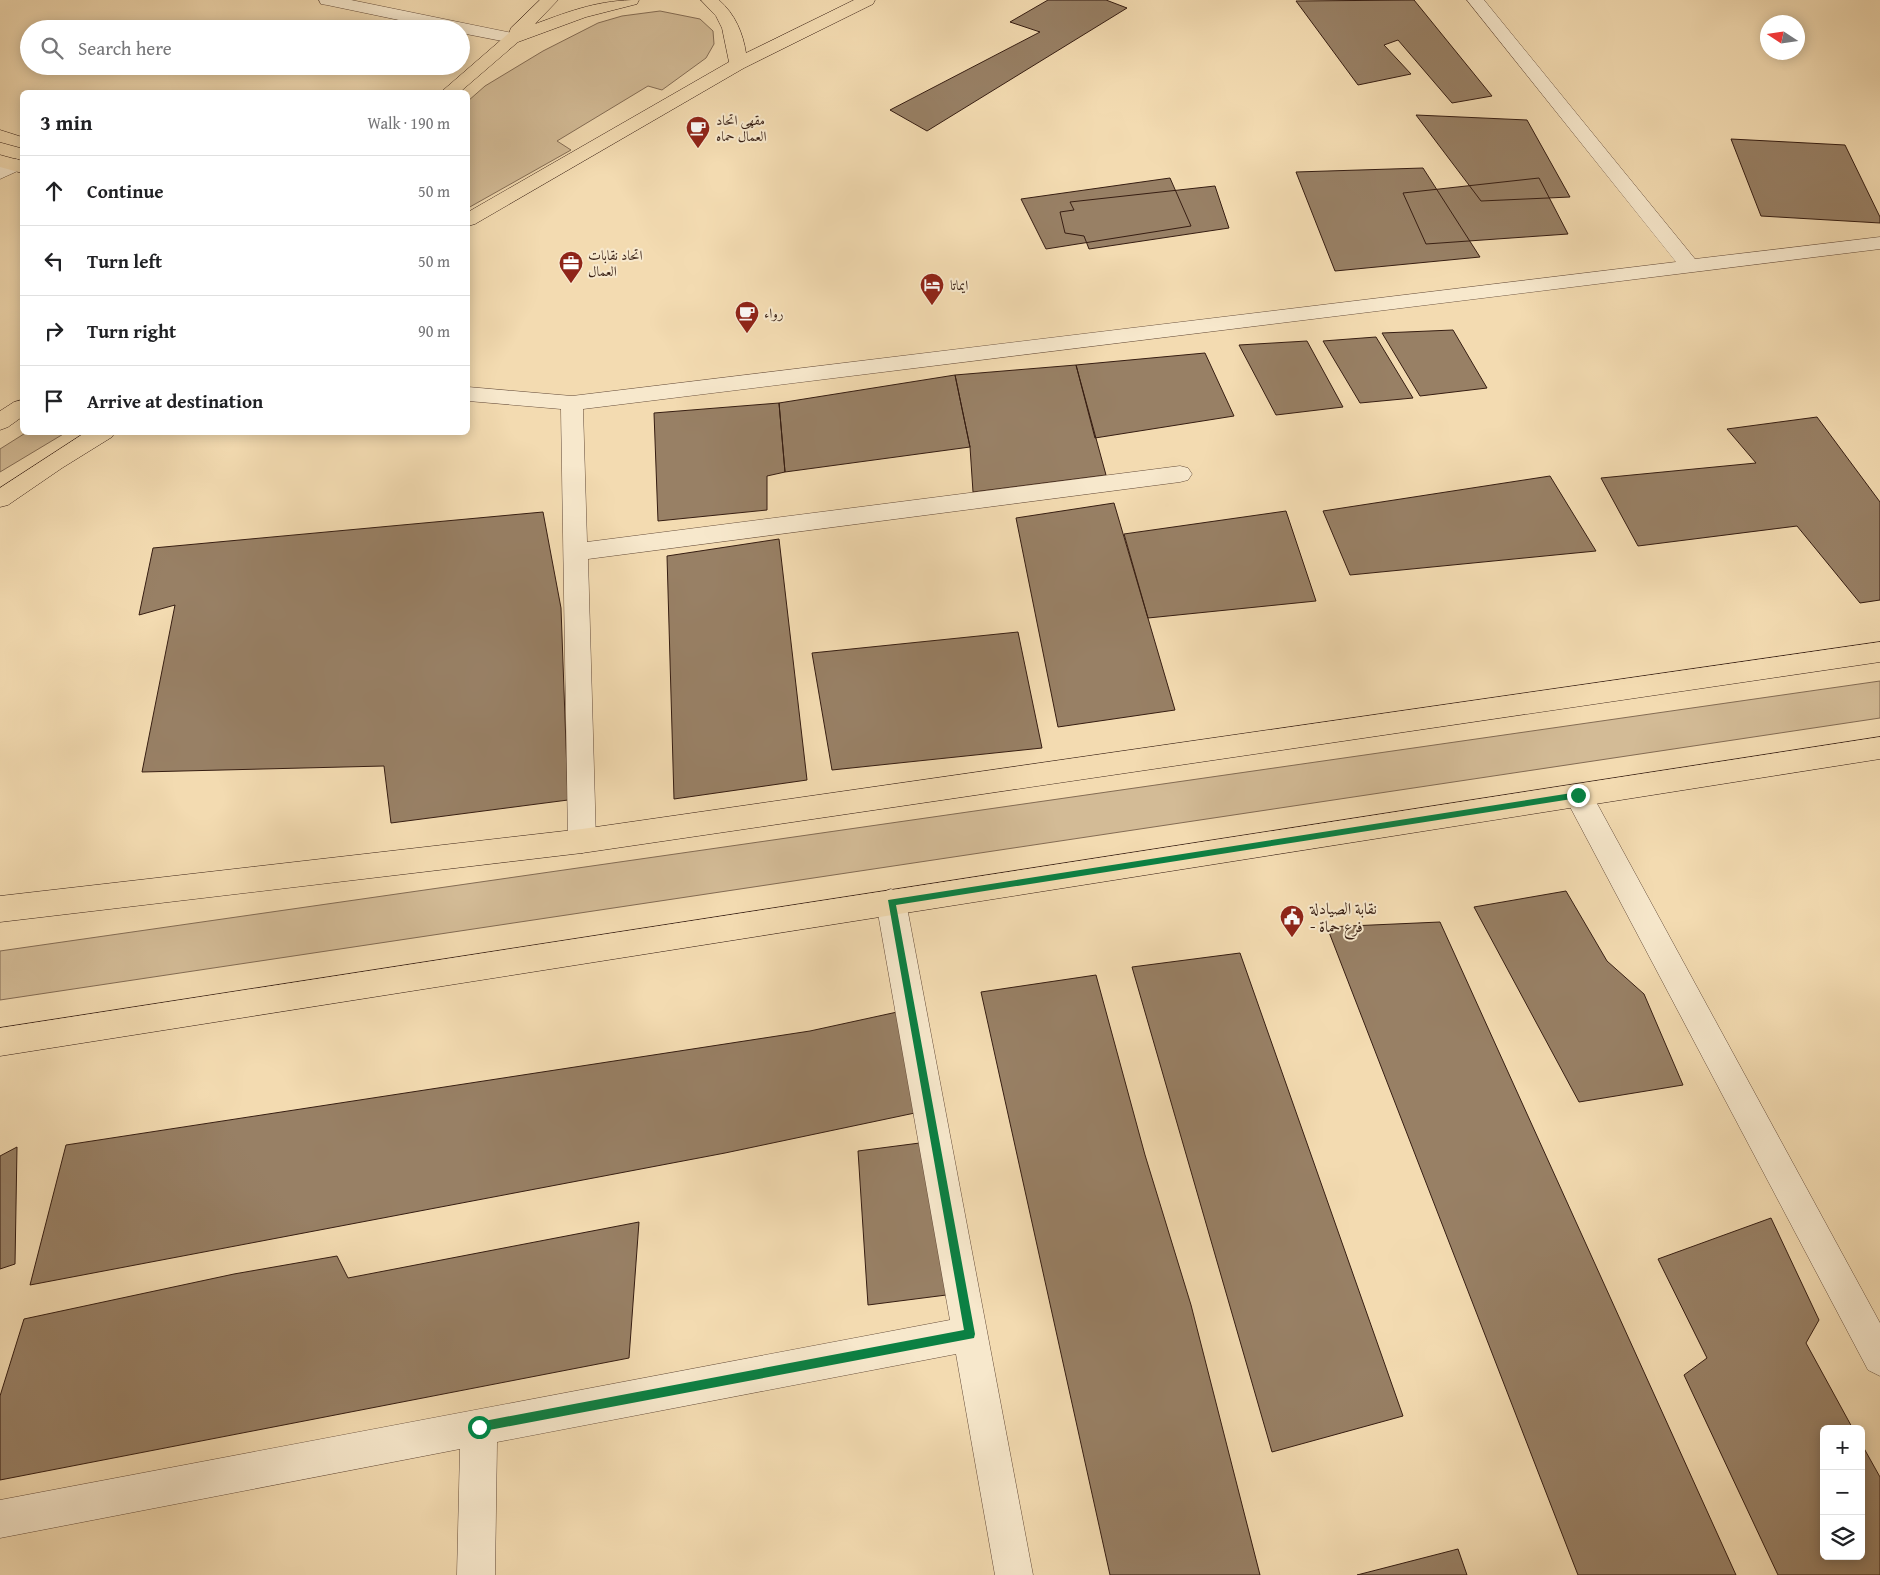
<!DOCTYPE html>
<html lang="en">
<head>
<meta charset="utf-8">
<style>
	body { margin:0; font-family:"Gentium Book Plus",Amiri,serif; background:#f2f2f2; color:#202124 }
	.controls { position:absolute; right:15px; bottom:15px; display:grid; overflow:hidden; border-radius:8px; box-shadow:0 2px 12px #0003 }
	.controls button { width:45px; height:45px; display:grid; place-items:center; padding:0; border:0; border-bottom:1px solid #e0e0e0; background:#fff; color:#202124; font:25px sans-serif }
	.compass { position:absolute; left:1760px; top:15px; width:45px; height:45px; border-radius:50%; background:#fff; box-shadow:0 2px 12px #0003; rotate:282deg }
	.stop { position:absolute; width:15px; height:15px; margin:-11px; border:4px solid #0b8043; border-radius:50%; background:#fff }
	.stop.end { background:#0b8043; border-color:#fff; box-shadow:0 1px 5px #0008 }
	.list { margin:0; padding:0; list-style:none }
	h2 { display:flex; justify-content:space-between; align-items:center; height:65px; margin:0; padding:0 20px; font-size:21px }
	h2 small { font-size:16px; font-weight:400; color:#757577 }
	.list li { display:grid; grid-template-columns:32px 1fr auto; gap:15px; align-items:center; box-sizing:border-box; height:70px; padding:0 20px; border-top:1px solid #e0e0e0 }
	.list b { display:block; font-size:19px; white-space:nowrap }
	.list em { font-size:16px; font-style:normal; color:#757577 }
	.icon { flex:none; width:28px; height:28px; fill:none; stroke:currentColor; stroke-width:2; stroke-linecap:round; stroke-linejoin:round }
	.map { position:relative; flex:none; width:1880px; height:1575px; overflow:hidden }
	.search { position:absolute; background:#fff; box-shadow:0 2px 12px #0003; left:20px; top:20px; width:450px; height:55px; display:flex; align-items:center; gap:12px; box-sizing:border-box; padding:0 18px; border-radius:28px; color:#757577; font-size:19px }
	.panel { position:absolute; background:#fff; box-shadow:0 2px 12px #0003; left:20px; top:90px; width:450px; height:345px; border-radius:8px }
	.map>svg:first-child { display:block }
	.green { fill:#d3bb96; stroke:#846c54 }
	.building { fill:#988065; stroke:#361d12 }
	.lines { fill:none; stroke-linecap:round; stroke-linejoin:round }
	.minor-casing { stroke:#654c3a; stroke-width:1 }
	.major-casing { stroke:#361d12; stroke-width:1 }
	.minor { fill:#f7e8cc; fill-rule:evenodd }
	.major { fill:#f3dbb1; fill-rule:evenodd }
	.route { fill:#0b8043 }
	.labels { text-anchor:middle; stroke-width:4; stroke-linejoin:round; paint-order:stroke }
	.far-poi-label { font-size:14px; fill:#361d12; stroke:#f7e8cc; text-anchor:start }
	.poi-label { font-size:16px; fill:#361d12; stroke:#f7e8cc; text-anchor:start }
</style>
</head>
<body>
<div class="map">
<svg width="1880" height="1575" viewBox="0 0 1880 1575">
	<rect width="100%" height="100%" fill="#f3dbb1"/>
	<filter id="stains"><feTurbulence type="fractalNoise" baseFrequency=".004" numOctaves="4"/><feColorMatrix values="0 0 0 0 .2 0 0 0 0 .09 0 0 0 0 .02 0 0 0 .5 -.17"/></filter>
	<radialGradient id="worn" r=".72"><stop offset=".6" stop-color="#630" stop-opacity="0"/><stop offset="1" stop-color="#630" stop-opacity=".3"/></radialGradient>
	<path class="green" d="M660 11 700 19 713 31 714 44 706 58 662 90 648 86 557 141 571 150 468 208V101L485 86 543 51 598 23 622 16Z
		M27 432 65 433 0 472V449Z
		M1880 681V718L0 1000V951Z"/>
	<path class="building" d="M1048 0H1106L1127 8 927 131 890 110 1040 32 1010 22Z
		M1414 0 1492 96 1452 103 1398 40 1384 45 1411 74 1358 85 1296 1Z
		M1416 115 1527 120 1570 197 1481 201Z
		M1731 139 1845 145 1880 217V223L1761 216Z
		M1423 168 1480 257 1335 271 1296 172Z
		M1170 178 1191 226 1046 249 1021 199Z
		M1539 178 1568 234 1426 244 1403 193Z
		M1215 186 1229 228 1089 249 1084 236 1065 233 1060 212 1074 210 1070 202Z
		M1453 330 1487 388 1420 396 1382 333Z
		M1376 337 1413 398 1360 403 1323 341Z
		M1307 341 1343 407 1276 415 1239 345Z
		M1205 353 1234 416 1095 438 1076 365Z
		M1076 365 1106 475 973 492 970 447 955 375Z
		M955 375 970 447 785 472 779 403Z
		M779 403 785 472 767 476V510L658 521 654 413Z
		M1817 417 1880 502V600L1860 603 1797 526 1638 546 1601 478 1756 463 1727 429Z
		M1550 476 1596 551 1350 575 1323 511Z
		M1114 503 1175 710 1058 727 1016 518Z
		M1286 511 1316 601 1148 618 1124 534Z
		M543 512 561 608 568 800 391 823 384 766 142 772 175 605 139 615 153 548Z
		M779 539 807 780 674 799 667 556Z
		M1018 632 1042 748 832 770 812 653Z
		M1566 891 1607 961 1644 994 1683 1085 1579 1102 1474 907Z
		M1440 922 1736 1575H1578L1327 927Z
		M1240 953 1403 1416 1272 1452 1132 967Z
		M1096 975 1145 1155 1191 1305 1260 1575H1110L981 992Z
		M911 1009 929 1110 725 1153 30 1285 66 1145 810 1031Z
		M935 1141 962 1293 868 1305 858 1151Z
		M17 1147 15 1264 0 1269V1156Z
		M1771 1218 1819 1320 1806 1343 1853 1429H1824V1556H1861V1443L1880 1477V1575H1778L1684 1375 1707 1358 1658 1259Z
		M639 1222 629 1358 0 1480V1396L24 1319 234 1274 337 1256 348 1278Z
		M1458 1549 1467 1575H1357Z"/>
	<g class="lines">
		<defs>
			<path id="minor" d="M319 0H351L512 33 518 34 521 38 518 42 512 43 461 33V29H442L327 5 321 4Z
				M1467 0H1484L1695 259 1880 237V249L583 409 587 542 1180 466 1188 468 1192 474 1188 480 1180 482 588 559 596 841 592 849 582 853 572 849 568 841 561 409 468 401V387L572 396 1676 262Z
				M16 159 22 161V169L0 179V166Z
				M1578 784 1588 787 1880 1323V1376L1868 1370 1568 803 1564 795 1568 787Z
				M891 889 901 893 906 902 1033 1575H995L956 1354 497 1442 495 1575H457L460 1449 0 1538V1500L950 1320 876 902 881 893Z"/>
			<path id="major" d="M540 0H558L535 24C573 10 599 0 639 0L637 4 586 17 518 42 460 92H441L509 33 511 28Z
				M701 0H719C735 14 743 33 746 53L854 0H875L873 4 744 68 475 224 468 226V212L729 62 722 28 716 16Z
				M0 130 22 137V148L0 142Z
				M0 155 22 161V173L0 167Z
				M22 400V417L8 427 0 430V411L14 402Z
				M86 432H115L112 437 62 468 8 505 0 507V488Z
				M1880 642V662L582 853 0 922V896L582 829Z
				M1880 737V759L0 1056V1028Z"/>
		</defs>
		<use href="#minor" class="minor-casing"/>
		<use href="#major" class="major-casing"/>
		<use href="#minor" class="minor"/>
		<use href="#major" class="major"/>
	</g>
	<path class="route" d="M1578 792 1583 795 1578 798 896 905 975 1334 974 1338 479 1432 476 1431 474 1427 479 1422 964 1330 888 900Z"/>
	<defs>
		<symbol id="cafe-pin" viewBox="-11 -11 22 30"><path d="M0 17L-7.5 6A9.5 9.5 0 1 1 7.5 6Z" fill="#8f2418" stroke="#f7e8cc"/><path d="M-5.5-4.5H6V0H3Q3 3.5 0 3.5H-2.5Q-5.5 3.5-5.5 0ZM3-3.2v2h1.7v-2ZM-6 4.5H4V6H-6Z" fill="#fff"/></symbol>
		<symbol id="office-pin" viewBox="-11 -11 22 30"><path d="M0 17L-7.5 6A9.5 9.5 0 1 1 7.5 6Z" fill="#8f2418" stroke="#f7e8cc"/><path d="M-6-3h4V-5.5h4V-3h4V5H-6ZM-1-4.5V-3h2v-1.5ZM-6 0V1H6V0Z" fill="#fff"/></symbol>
		<symbol id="hotel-pin" viewBox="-11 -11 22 30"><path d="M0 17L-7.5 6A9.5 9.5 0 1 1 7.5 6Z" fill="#8f2418" stroke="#f7e8cc"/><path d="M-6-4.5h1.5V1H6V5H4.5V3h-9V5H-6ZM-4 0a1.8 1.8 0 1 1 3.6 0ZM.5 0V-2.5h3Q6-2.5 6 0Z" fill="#fff"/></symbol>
		<symbol id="civic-pin" viewBox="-11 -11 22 30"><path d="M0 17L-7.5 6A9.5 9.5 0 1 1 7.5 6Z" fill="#8f2418" stroke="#f7e8cc"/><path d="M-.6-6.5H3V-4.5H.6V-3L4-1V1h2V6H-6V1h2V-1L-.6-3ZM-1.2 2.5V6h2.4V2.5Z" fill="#fff"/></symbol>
	</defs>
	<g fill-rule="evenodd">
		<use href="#cafe-pin" x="684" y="114" width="28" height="38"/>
		<use href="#office-pin" x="557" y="249" width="28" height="38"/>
		<use href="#hotel-pin" x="918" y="271" width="28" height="38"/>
		<use href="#cafe-pin" x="733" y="299" width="28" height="38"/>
		<use href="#civic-pin" x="1278" y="903" width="28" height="38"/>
	</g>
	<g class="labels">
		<g class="far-poi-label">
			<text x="716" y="125">مقهى اتحاد<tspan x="716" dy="16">العمال حماه</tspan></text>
			<text x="588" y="260">اتحاد نقابات<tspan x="588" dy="16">العمال</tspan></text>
			<text x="950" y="290">ايماتا</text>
			<text x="764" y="318">رواء</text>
		</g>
		<g class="poi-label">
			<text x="1310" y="914">نقابة الصيادلة<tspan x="1310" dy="18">- فرع حماة</tspan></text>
		</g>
	</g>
	<rect width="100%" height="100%" filter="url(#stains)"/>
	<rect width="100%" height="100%" fill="url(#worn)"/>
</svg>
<div class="controls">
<button>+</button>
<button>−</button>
<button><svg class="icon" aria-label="layers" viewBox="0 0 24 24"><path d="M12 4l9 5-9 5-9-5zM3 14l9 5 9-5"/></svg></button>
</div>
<svg class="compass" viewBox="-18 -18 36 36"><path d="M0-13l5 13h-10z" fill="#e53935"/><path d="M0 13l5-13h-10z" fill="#757577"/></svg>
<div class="stop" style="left:479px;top:1427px"></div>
<div class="stop end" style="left:1578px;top:795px"></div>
<div class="search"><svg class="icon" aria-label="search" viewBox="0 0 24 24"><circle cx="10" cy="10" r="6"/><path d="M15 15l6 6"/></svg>Search here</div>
<section class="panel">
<h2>3 min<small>Walk · 190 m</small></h2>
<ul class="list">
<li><svg class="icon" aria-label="ahead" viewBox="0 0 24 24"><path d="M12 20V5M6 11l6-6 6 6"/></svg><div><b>Continue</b></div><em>50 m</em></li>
<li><svg class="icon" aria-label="left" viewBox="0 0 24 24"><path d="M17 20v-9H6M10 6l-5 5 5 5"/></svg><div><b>Turn left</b></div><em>50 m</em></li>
<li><svg class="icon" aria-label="right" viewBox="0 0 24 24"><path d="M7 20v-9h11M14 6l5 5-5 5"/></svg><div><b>Turn right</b></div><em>90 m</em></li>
<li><svg class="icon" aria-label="arrive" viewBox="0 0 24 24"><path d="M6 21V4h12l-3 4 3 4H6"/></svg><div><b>Arrive at destination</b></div></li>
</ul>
</section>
</div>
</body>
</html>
